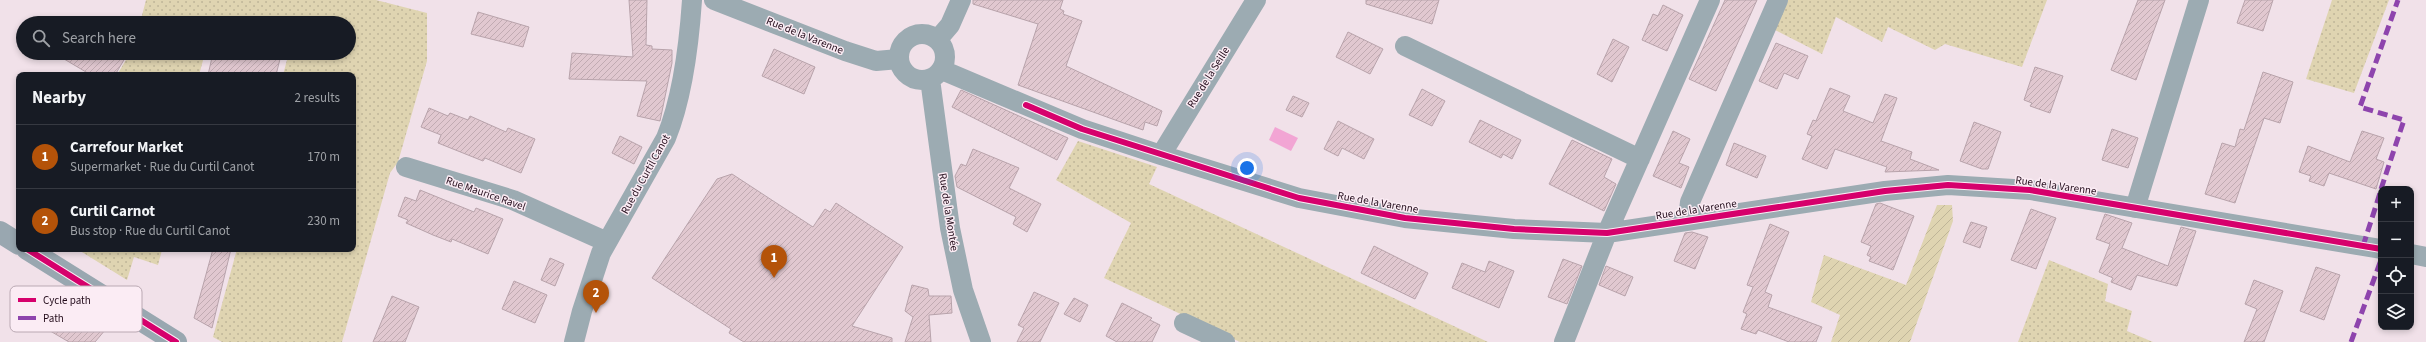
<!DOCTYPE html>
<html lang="en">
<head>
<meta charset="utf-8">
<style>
	body { margin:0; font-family:"Source Sans 3",sans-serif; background:#20242c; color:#f1f3f6 }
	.controls { position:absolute; right:12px; bottom:12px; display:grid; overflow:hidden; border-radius:8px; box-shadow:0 2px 6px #0003 }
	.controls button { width:36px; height:36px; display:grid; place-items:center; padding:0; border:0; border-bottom:1px solid #363941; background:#171b24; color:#f1f3f6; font:20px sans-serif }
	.you { position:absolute; left:1247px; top:168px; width:14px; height:14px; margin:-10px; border:3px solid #fff; border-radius:50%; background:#1a73e8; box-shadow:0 0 0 6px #1a73e833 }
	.badge { display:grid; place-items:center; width:26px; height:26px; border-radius:50%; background:#b45309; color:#fff; font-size:13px; font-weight:700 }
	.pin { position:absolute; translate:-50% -33px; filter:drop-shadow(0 1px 2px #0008) }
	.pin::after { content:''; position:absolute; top:21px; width:14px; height:12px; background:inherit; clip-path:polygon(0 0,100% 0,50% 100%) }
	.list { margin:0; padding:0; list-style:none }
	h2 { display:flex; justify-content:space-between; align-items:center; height:52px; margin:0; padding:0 16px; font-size:17px }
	h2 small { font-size:13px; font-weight:400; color:#9ea1a6 }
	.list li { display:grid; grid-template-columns:26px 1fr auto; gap:12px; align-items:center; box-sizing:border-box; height:64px; padding:0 16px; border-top:1px solid #363941 }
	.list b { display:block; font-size:15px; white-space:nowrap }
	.list p { margin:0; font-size:13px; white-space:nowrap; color:#9ea1a6 }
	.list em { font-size:13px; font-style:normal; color:#9ea1a6 }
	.icon { flex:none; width:22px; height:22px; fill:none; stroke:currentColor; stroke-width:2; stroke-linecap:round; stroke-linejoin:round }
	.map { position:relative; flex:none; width:2426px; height:342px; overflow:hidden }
	.search { position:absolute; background:#171b24; box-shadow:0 2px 6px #0003; left:16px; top:16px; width:340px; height:44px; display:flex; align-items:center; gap:10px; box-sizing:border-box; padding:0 14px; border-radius:22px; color:#9ea1a6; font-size:15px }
	.panel { position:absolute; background:#171b24; box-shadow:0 2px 6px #0003; left:16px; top:72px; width:340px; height:180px; border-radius:8px }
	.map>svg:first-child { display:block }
	.grass { fill:url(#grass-dots) }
	.garden { fill:url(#garden-furrows) }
	.water { fill:#f2a5d4 }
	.building { fill:url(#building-hatch); stroke:#b8a3ab }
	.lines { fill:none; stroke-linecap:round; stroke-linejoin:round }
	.minor { stroke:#9cabb2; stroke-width:20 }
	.secondary { stroke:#99a7b0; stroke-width:22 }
	.quiet { stroke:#8e44ad; stroke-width:5; stroke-dasharray:10 5; stroke-linecap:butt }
	.cycleway-casing { stroke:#fbecf4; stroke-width:8 }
	.cycleway { stroke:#d6006c; stroke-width:6 }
	.labels { text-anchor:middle; stroke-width:3; stroke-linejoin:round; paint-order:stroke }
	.street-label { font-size:11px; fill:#240d1c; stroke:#fbecf4 }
	.key { fill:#fbecf4; stroke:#baa9b3; stroke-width:1 }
	.key-label { font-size:11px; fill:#240d1c }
</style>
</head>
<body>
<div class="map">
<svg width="2426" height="342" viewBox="0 0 2426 342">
	<defs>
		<pattern id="grass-dots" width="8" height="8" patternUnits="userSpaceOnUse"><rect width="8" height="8" fill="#dfd4b1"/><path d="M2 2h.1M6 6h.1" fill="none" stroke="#bfb598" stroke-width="1.8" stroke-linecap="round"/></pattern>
		<pattern id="garden-furrows" width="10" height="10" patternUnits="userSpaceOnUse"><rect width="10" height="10" fill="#dfd4b1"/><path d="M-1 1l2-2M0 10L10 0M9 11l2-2" fill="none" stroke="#bfb598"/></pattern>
		<pattern id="building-hatch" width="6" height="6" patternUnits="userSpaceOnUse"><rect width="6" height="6" fill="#e1c8d0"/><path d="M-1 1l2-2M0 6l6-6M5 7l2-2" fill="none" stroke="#c1abb2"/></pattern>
	</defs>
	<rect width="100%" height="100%" fill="#f1e1e9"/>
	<path class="grass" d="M146 0H376L427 13V61L398 162 390 173 342 342H222L213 337 237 249H353V75H283L288 56 279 53H349V23H140Z
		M1788 0H2047L2022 67 1945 44 1935 50 1888 27 1882 42 1836 17 1822 54 1775 30Z
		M2332 0H2389L2354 93 2306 79Z
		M130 53H205L199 75H117Z
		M1078 141 1157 167 1149 184 1488 342H1240L1104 278 1131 223 1056 180Z
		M77 249H161L162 250 158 265 134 257 127 280Z
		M2049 260 2108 284 2105 301 2132 311 2127 331 2153 342H2018Z"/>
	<path class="garden" d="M1937 205H1952L1953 221 1910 342H1831L1840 315 1811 302 1824 255 1906 285Z"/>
	<path class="water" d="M1275 127 1298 138 1291 151 1269 140Z"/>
	<path class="building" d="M629 0H647L646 45 652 46V49L672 50V63L660 121 637 116 647 81 569 79 572 53 633 57Z
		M973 0H1063L1060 9 1064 11 1063 14 1082 21 1066 66 1162 111 1157 126 1145 122 1143 130 1018 85 1038 24 973 4Z
		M1366 0H1439L1432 24 1366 4Z
		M1725 0H1757L1716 91 1689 79Z
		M2138 0H2165L2136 80 2111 70Z
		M2245 0H2273L2263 31 2237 23Z
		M1663 5 1683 15 1667 51 1642 40 1653 14 1658 16Z
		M478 12 529 27 523 47 471 34Z
		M1348 32 1383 49 1370 74 1336 57Z
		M1613 39 1629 47 1612 82 1597 74Z
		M1776 43 1808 56 1798 79 1784 73 1777 89 1759 81Z
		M774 49 815 67 804 94 762 76Z
		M54 53H128L115 75H91Z
		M213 53H271L281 55 276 75H208Z
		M2035 67 2063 76 2050 113 2030 106 2032 103 2024 100Z
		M2263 72 2293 82 2280 123 2264 118 2235 203 2205 194 2222 143 2235 147 2240 129 2244 130Z
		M1830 88 1850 96 1843 111 1873 123 1885 94 1897 98 1881 141 1912 152 1910 159 1939 170 1885 172 1887 167 1835 149 1827 169 1802 159 1812 136 1807 134 1813 120 1816 121Z
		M1422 89 1445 101 1432 126 1409 115Z
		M961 90 1068 138 1057 160 952 107Z
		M1293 96 1309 103 1302 117 1286 110Z
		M429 108 448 116 450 113 468 120 470 116 506 132 508 128 535 139 521 173 485 158 483 161 438 143 441 135 421 127Z
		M1480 120 1521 140 1512 159 1503 154 1501 158 1469 142Z
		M1338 121 1374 139 1364 159 1342 148 1338 156 1324 149Z
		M1974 122 2001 132 1988 169H1982L1960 161Z
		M2112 129 2138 138 2128 168 2102 160Z
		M1673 131 1690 139 1679 163 1689 167 1681 188 1653 176Z
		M2362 131 2384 138 2376 159 2384 162 2376 189 2329 173 2324 186 2309 181 2311 176 2299 172 2308 146 2350 162Z
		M620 136 642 147 634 164 612 153Z
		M1572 140 1612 159 1604 177 1616 184 1604 211 1549 184Z
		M1734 143 1766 156 1757 178 1726 165Z
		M973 149 1019 168 1009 188 1041 204 1027 232 1013 224 1016 217 957 187 955 176 961 164 966 166Z
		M732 174 813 227 825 209 830 212 836 203 903 247 852 326 892 338V342H744L729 333 731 329 652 278 717 179Z
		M420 190 474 212 476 208 503 219 488 254 452 239 451 242 433 235 406 223 408 220 398 216 405 197 416 201Z
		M1880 203 1914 216 1893 270 1869 261 1871 257 1867 255 1871 246 1861 242 1876 204Z
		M2031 209 2056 218 2036 269 2011 260Z
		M2105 214 2132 223 2122 248 2168 266 2181 227 2196 231 2177 286 2137 275 2131 290 2111 282 2113 278 2099 272 2110 244 2096 239Z
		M1971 222 1987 227 1980 248 1963 242Z
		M1770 224 1789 232 1765 292 1772 295 1768 307 1822 327 1816 342H1789L1758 330 1756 334 1741 329 1747 314 1743 312 1753 287 1747 285Z
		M1692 232 1708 237 1695 269 1674 261 1685 233Z
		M1374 246 1428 273 1415 299 1361 273Z
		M213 249H231L212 328 194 318Z
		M550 258 564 264 555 286 541 280Z
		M1563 259 1582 266 1567 304 1548 297Z
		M1489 261 1514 271 1499 308 1452 288 1462 263 1485 272Z
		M1606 266 1633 277 1625 296 1599 285Z
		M2316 267 2340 275 2324 320 2300 311Z
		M2254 280 2283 291 2264 342H2244L2257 309 2245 304Z
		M514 281 547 295 535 323 502 309Z
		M912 285 928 289 929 296H951L952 313 929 315 931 342H905L913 317 905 311Z
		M59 288 82 302 81 305 111 323 95 342H69L40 325 43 319 41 318Z
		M1034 292 1059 303 1040 342H1017L1024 328 1018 325Z
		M392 296 419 307 405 342H373Z
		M1074 298 1088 305 1080 322 1064 314Z
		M1122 303 1152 318 1150 320 1160 325 1152 342H1117L1106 336Z"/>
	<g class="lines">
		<path class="minor" d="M714 0 845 51 876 61 899 59
			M899 57a23 23 0 1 1 46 0a23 23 0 1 1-46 0Z
			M938 39 950 25 961 0
			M1405 46 1640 159
			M942 70 1082 129 1161 155 1299 198 1405 218 1514 229 1607 233 1885 191 1948 185 2030 190 2381 249
			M930 79 950 228 963 290 981 342
			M1161 155 1256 0
			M406 167 513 200 607 242
			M2135 208 2199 0
			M1688 219 1690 202 1778 0
			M2411 254 2426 257
			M1184 323 1225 342
			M574 342 582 311 601 253 666 138C683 96 689 45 692 0
			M1564 342 1607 233 1710 0"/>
		<path class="secondary" d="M0 232 19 244
			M27 249 176 342"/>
		<path class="quiet" d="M2381 189 2404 120 2360 107 2398 0
			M2363 246 2381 190
			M2351 342 2381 260"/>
		<defs>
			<path id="cycleway" d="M1026 105 1082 129 1299 198 1405 218 1514 229 1607 233 1885 191 1948 185 2030 190 2381 249
				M27 249 176 342"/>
		</defs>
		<use href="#cycleway" class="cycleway-casing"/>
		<use href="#cycleway" class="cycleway"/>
	</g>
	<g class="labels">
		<g class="street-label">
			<text transform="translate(805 35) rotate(22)" y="4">Rue de la Varenne</text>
			<text transform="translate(1208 77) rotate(-58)" y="4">Rue de la Seille</text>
			<text transform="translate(645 174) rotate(-61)" y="4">Rue du Curtil Canot</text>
			<text transform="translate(2056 185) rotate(8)" y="4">Rue de la Varenne</text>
			<text transform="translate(486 193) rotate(19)" y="4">Rue Maurice Ravel</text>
			<text transform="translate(1378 202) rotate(10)" y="4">Rue de la Varenne</text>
			<text transform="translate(1696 209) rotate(-9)" y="4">Rue de la Varenne</text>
			<text transform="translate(949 212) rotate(81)" y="4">Rue de la Montée</text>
		</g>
	</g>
	<rect x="10" y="286" width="132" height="46" rx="6" class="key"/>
	<rect x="18" y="298" width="18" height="4" fill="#d6006c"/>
	<rect x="18" y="316" width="18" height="4" fill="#8e44ad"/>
	<g class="key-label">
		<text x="43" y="304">Cycle path</text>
		<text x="43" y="322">Path</text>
	</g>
</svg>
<div class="controls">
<button>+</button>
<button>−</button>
<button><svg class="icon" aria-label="locate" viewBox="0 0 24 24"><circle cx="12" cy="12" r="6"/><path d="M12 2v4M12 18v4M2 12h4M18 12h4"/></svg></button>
<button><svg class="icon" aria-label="layers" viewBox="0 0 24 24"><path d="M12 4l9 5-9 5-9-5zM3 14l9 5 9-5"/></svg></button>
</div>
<div class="you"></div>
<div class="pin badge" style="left:774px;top:278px">1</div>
<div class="pin badge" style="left:596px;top:313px">2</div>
<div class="search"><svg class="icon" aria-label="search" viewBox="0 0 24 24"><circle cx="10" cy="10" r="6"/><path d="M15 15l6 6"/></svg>Search here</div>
<section class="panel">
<h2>Nearby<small>2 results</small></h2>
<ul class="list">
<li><span class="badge">1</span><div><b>Carrefour Market</b><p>Supermarket · Rue du Curtil Canot</p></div><em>170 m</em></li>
<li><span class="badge">2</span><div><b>Curtil Carnot</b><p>Bus stop · Rue du Curtil Canot</p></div><em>230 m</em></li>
</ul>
</section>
</div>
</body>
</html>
